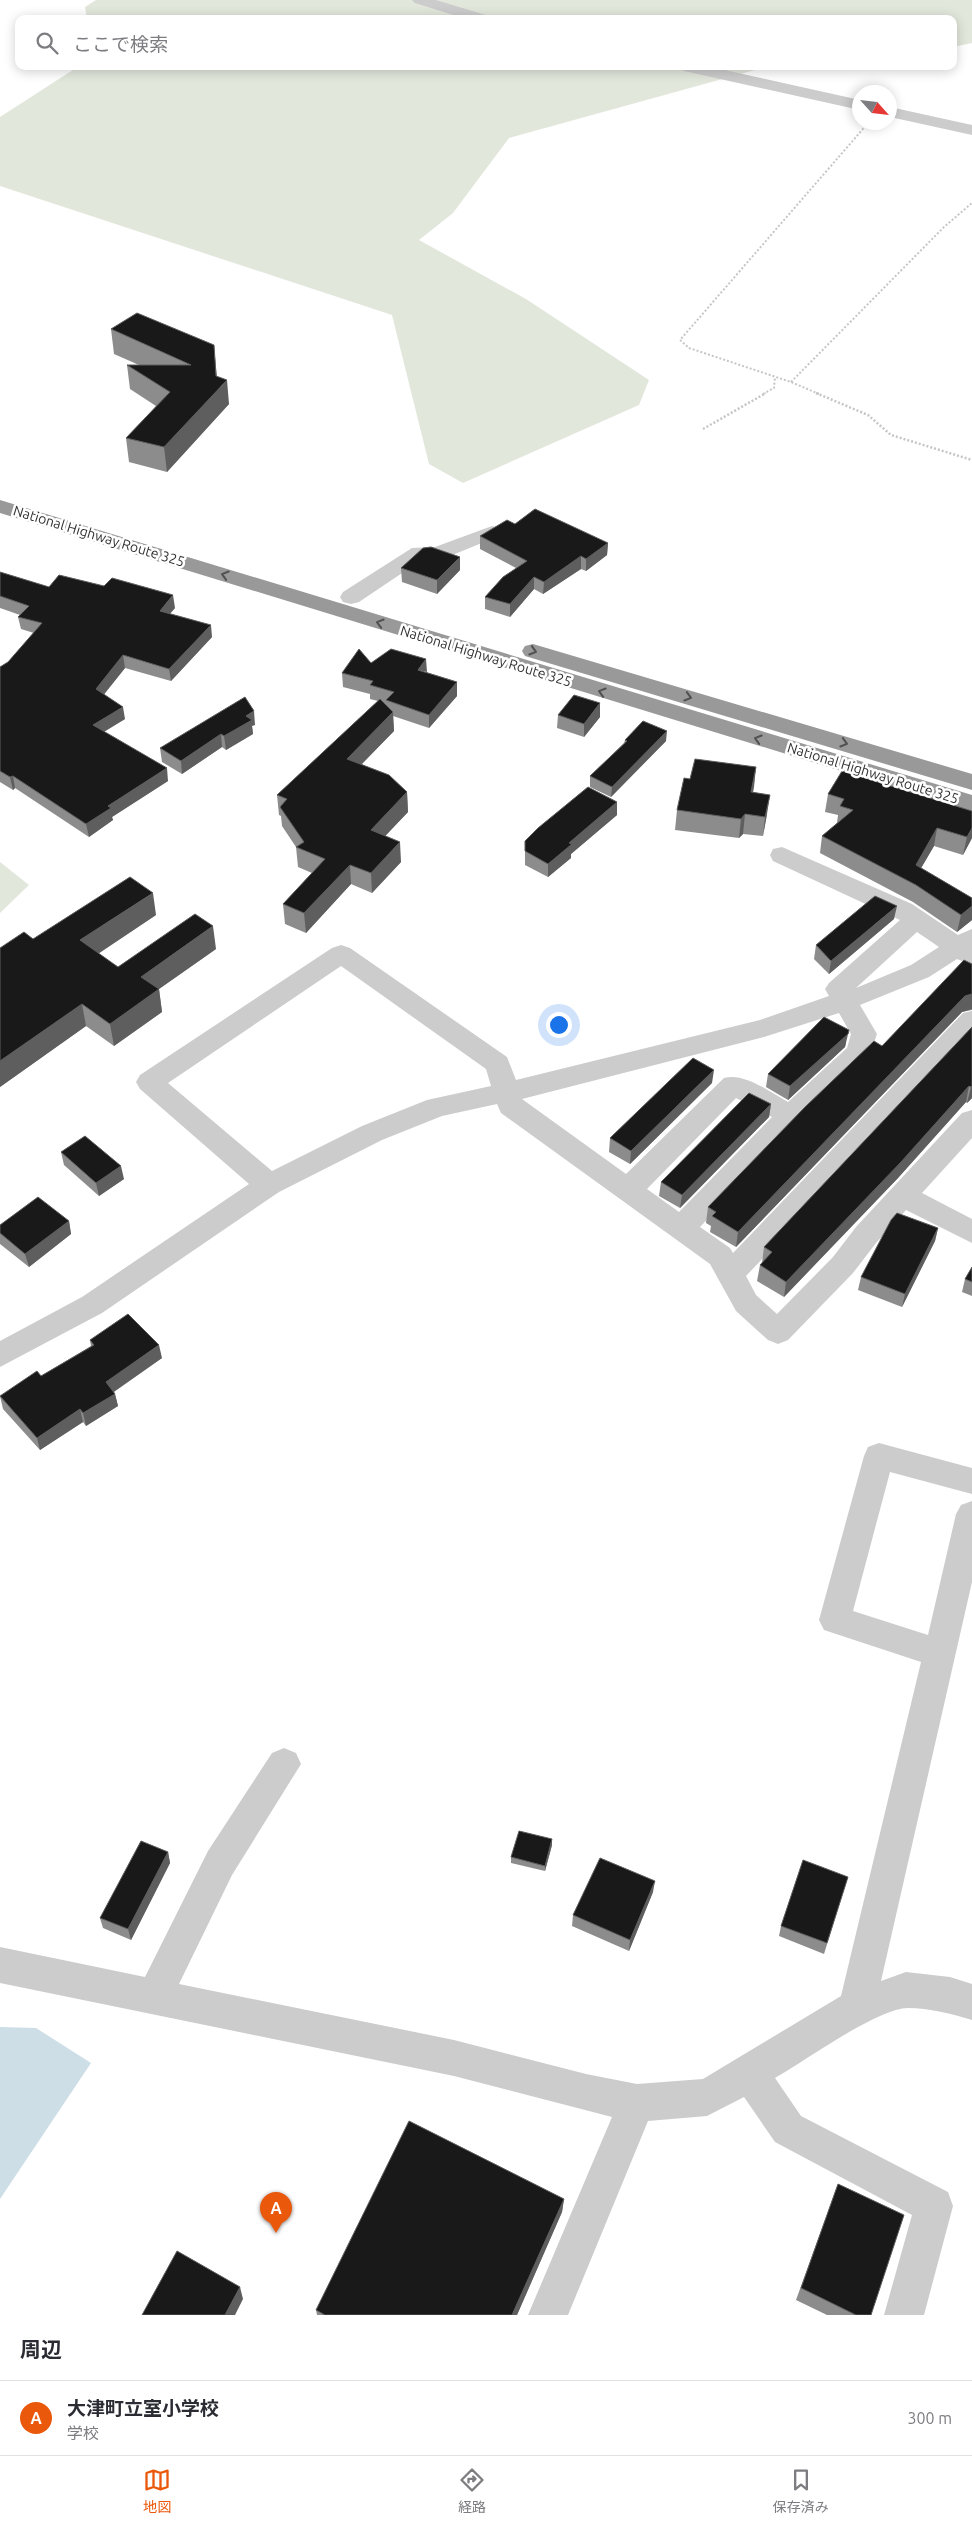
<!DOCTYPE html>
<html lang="ja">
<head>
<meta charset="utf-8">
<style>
	body { margin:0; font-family:Ubuntu,"Noto Sans JP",sans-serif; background:#f7f7f7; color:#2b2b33 }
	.compass { position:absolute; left:852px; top:85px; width:45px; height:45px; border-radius:50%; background:#fff; box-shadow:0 2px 12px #0003; rotate:117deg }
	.you { position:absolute; left:558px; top:1024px; width:18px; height:18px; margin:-12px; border:4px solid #fff; border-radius:50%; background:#1a73e8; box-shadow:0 0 0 8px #1a73e833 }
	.badge { display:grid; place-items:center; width:32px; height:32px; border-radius:50%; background:#ea580c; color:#fff; font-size:16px; font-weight:700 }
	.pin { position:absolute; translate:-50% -41px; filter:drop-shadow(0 1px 2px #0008) }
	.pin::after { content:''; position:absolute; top:26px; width:18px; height:15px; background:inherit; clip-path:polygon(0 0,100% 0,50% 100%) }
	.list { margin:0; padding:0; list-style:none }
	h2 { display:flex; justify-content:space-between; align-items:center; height:65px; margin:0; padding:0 20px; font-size:21px }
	h2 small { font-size:16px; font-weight:400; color:#7c7c81 }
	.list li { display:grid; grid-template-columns:32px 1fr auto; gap:15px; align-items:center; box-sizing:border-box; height:75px; padding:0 20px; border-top:1px solid #e1e1e2 }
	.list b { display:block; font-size:19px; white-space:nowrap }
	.list p { margin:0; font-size:16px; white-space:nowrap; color:#7c7c81 }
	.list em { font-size:16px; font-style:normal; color:#7c7c81 }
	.icon { flex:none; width:28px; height:28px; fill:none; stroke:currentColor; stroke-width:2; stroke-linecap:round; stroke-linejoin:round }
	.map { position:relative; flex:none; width:972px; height:2315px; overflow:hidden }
	.search { position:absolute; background:#fff; box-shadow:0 2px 12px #0003; left:15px; right:15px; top:15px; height:55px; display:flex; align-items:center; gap:12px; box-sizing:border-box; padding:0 18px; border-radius:10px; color:#7c7c81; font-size:19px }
	.sheet { height:140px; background:#fff }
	nav { display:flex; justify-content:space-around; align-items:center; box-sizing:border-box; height:70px; border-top:1px solid #e1e1e2; background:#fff; font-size:14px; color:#7c7c81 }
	nav a { display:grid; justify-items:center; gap:2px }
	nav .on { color:#ea580c }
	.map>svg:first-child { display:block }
	.green { fill:#e2e7dc }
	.water { fill:#cedee7 }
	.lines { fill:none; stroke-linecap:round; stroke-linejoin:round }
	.path-far1 { stroke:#c6c6c6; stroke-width:2; stroke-dasharray:2 2; stroke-linecap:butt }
	.path { stroke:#c6c6c6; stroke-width:2.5; stroke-dasharray:2 2; stroke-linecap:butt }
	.street { fill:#ccc; fill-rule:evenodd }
	.highway { fill:#999; fill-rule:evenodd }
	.wall { fill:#8c8c8c }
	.shaded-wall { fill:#5e5e5e }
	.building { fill:#191919; stroke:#5e5e5e }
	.oneway { stroke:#515151 }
	.labels { text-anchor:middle; stroke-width:5; stroke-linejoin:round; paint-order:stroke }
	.street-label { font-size:14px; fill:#323232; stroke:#fff }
</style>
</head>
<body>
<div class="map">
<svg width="972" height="2315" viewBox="0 0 972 2315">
	<rect width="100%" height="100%" fill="#fff"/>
	<path class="green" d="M96 0H972V43L953 47V19H87L85 7Z
		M79 66H769L509 138 453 213 419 240 526 299 649 380 639 405 463 483 429 464 392 315 0 186V117Z
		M0 862 29 885 0 913Z"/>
	<path class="water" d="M0 2027 36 2028 91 2063 0 2199Z"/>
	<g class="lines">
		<path class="path-far1" d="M791 382 944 227 972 203
			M763 394 774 388 775 377
			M819 394 791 382 689 348 680 340 869 122"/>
		<path class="path" d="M816 393 868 415 891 435 972 460
			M703 429 766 393"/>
		<path class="street" d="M412 0H436L489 16 491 19H466L415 3Z
			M676 66H707L860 100V110L684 71Z
			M890 107 972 125V135L890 117Z
			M492 526 499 528 502 532 499 536 445 558 423 559 359 602 351 604 343 602 340 597 343 592 412 548 435 547Z
			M782 847 912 904 958 935 972 929V965L957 959 929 977 860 1005 877 1034 868 1059 801 1122 700 1227 730 1248 733 1253 963 1013 972 1011V1036L746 1276 756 1295 777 1314 833 1257 856 1227 962 1113 972 1110V1138L922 1193 972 1219V1243L906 1210 876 1243 853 1273 788 1340 778 1344 768 1340 736 1311 710 1264 501 1113 497 1104 442 1116 382 1140 279 1192 102 1313 0 1367V1341L82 1297 249 1184 140 1089 136 1082 140 1075 332 948 341 945 350 948 507 1057 516 1080 760 1020 829 996 825 989 829 983 900 920 773 861 770 855 773 849ZM917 932 939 947 911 965 856 988ZM341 966 486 1069 491 1086 427 1100 362 1126 272 1171 168 1083ZM839 1013 851 1034 847 1048 788 1102C770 1092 744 1072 724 1078L626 1174 522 1099 764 1037ZM736 1098 772 1117 679 1212 647 1189Z
			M879 1443 972 1468V1494L890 1472 853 1611 928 1635 956 1514 961 1505 972 1501V1582L881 1981 906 1972 950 1977 972 1984V2020C952 2014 929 2008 908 2008 878 2008 805 2061 775 2078L801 2116 948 2192 953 2206 924 2315H884L912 2215 775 2142 744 2097 707 2116 648 2121 568 2315H528L612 2117 454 2076 0 1983V1947L145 1977 208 1851 272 1753 284 1748 296 1753 301 1764 232 1875 179 1984 454 2040 586 2074 637 2084 703 2079 841 1996 921 1662 824 1630 819 1620 864 1456 868 1447Z"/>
		<path class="highway" d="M0 500 972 795V811L0 513Z
			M533 644 972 774V790L525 656 522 651 525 646Z"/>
	</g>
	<path class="wall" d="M111 329 217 377 229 404 167 472 129 462 126 438 156 406 130 389 127 365H139L114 354Z
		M515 524 608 543 607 555 586 571 581 569 543 594 534 589 510 617 485 609V597L516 568 480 549V536Z
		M401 568 460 570 437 594 402 582Z
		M0 572 49 587 175 608 170 614 212 637 171 681 125 668 104 694 125 719 104 732 168 781 112 817 113 820 89 837 15 788 13 790 0 782V667L8 662 34 633 21 629 18 617 20 615 0 608Z
		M371 663 426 672 457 682V696L429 728 393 716 394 731 362 764 407 792 408 812 385 836 401 862 372 893 351 884 306 933 285 924 283 904 312 873 298 867 296 847 282 826 281 816 279 815 277 795 378 701 370 699V694L343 687 342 673Z
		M558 715 600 717 584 737 557 728Z
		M255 725 252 726 253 734 226 750 222 747 182 774 162 762 160 748Z
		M625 740 666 741 611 797 590 787V776L624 743Z
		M756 767 753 792 767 814 763 836 743 834 739 838 675 830 677 810 690 779Z
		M828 794 972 838 963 855 934 846 921 868 972 898V920L957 932 913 902 820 853 822 836 837 823 838 815 825 812Z
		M617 802V815L571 854V858L548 877 525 865V841Z
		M156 915 98 954 118 967 216 949 159 989 162 1012 114 1046 86 1026 0 1087V948L33 939Z
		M894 919 829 974 814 959 816 945Z
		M972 964V1010L962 1012 736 1247 710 1232 711 1226 706 1223 708 1207Z
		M972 1027V1098L967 1103 966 1102 898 1178 784 1297 757 1281 760 1265 762 1263 764 1247Z
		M846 1043 845 1047 788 1100 766 1087 768 1074Z
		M712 1083 630 1164 609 1152 610 1138Z
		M771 1104 769 1117 680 1208 659 1196 661 1182Z
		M61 1152 124 1179 99 1196 64 1165Z
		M69 1221 71 1234 29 1267 0 1244V1225Z
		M938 1228 935 1241 902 1307 858 1290 861 1277Z
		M972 1267V1296L962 1292 965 1279Z
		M90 1340 162 1358 114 1392 115 1394 118 1406 86 1426 83 1422 40 1450 3 1409 0 1396 41 1376 91 1346Z
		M552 1839V1845L545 1871 511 1863V1857Z
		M168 1852 170 1863 131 1940 103 1928 100 1918Z
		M848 1877 824 1954 779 1936 781 1926Z
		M653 1892 629 1951 572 1926 573 1915Z
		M838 2184 871 2315H827L796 2300Z
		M564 2199 562 2212 517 2315H317L316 2310Z"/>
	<path class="shaded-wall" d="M214 345 218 390 227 380 229 404 167 472 164 447 216 376Z
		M608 543 607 555 586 571V559Z
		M581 556V569L543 594 544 582Z
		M460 557V570L437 594V580Z
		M534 577V589L510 617V604Z
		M173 595 175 608 161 623 160 611Z
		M211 625 212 637 171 681 169 669Z
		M123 655 125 668 98 702 96 689Z
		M426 659 427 672 418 670Z
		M457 682V696L429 728V715Z
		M600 703V717L584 737V724Z
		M123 707 125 719 95 737 93 725Z
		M254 711 255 725 252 726 253 734 226 750 224 736 246 716Z
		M393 712 394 731 348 778 347 759Z
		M667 731 666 741 611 797 612 787Z
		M221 734 222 747 182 774 181 761Z
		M756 767 754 787 749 812 751 792Z
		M167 768 168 781 112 817 113 820 89 837 86 824 108 806Z
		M13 776 15 788 13 790 10 777Z
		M407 792 408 812 372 850 371 830Z
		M770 795 767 814 763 836 765 817Z
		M617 802V815L571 854V858L548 877V864L569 843Z
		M745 814 743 834 739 838 741 819Z
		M937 828 934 846 913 882 916 865Z
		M972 828V838L963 855 967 837Z
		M400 842 401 862 372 893 371 873Z
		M350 865 351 884 306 933 304 913Z
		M153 893 156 915 84 963 80 940Z
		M897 906 894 919 829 974 831 961Z
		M972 906V920L957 932 961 915Z
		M213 926 216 949 159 989 162 1012 114 1046 110 1024 141 977Z
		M972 994V1009L962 1012 736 1247 738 1232 965 996Z
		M82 1004 86 1026 0 1087V1061Z
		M849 1030 845 1047 788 1100 790 1086Z
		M714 1070 712 1083 630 1164 631 1151Z
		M969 1086 966 1102 898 1178 784 1297 786 1282Z
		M972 1086V1098L967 1103 971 1087Z
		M771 1104 769 1117 680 1208 682 1195Z
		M121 1166 124 1179 99 1196 96 1183Z
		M69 1221 71 1234 29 1267 25 1254Z
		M938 1228 935 1241 902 1307 905 1294Z
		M159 1345 162 1358 109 1395 106 1382Z
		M115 1394 118 1406 86 1426 83 1413Z
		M80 1409 83 1422 40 1450 37 1438Z
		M552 1839V1845L545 1871V1866Z
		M168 1852 170 1863 131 1940 128 1929Z
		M655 1881 653 1892 629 1951 630 1940Z
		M564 2199 562 2212 517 2315H512Z
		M240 2287 243 2299 235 2315H225Z"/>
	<path class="building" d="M137 313 214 345 216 376 227 380 164 447 126 438 170 392 127 365H191L111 329Z
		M535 509 608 543 586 559 581 556 544 582 534 577 510 604 485 597 503 577 527 561 480 536 507 520 515 524Z
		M431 547 460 557 437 580 401 568 423 548Z
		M0 572 49 587 59 575 104 586 112 578 173 595 160 611 211 625 169 669 123 655 96 689 123 707 93 725 167 768 108 806 111 808 86 824 13 776 10 777 0 771V667L8 662 42 623 18 617 29 606 0 596Z
		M359 649 371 663 391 649 426 659 418 670 457 682 429 715 386 700 394 692 370 685 373 681 342 673Z
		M574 695 600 703 584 724 558 715Z
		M245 697 254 711 246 716 252 720 224 736 221 734 181 761 160 748Z
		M380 699 393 712 347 759 389 775 407 792 371 830 400 842 371 873 350 865 304 913 283 904 325 859 296 847 304 842 280 807 287 799 277 795Z
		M643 721 667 731 612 787 590 776 627 741 625 740Z
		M695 759 756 767 751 792 770 795 765 817 745 814 741 819 677 810 684 778 690 779Z
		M842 771 972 811V828L967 837 937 828 916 865 972 898V906L961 915 916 885 822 836 853 810 840 806 844 799 828 794Z
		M588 787 617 802 569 843 572 844 548 864 525 851V841L538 828Z
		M130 877 153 893 80 940 118 967 195 914 213 926 141 977 159 989 110 1024 82 1004 0 1061V948L24 932 33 939Z
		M875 896 897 906 831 961 816 945Z
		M964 960 972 964V994L965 996 738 1232 712 1216 716 1212 708 1207 805 1107 874 1041 882 1046Z
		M824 1017 849 1030 848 1034 790 1086 768 1074Z
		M972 1027V1086L971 1087 969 1086 901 1162 786 1282 760 1265 772 1252 764 1247Z
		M693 1058 714 1070 631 1151 610 1138Z
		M749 1093 771 1104 682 1195 661 1182Z
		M85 1136 121 1166 96 1183 61 1152Z
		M38 1197 69 1221 25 1254 0 1233V1225Z
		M897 1213 938 1228 905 1294 861 1277 891 1220Z
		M972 1267V1282L965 1279Z
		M128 1314 159 1345 106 1382 115 1394 83 1413 80 1409 37 1438 0 1396 37 1371 41 1376 94 1345 90 1340Z
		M519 1831 552 1839 545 1866 511 1857Z
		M141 1841 168 1852 128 1929 100 1918Z
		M600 1858 655 1881 630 1940 573 1915Z
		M803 1860 848 1877 827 1943 781 1926Z
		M409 2121 564 2199 512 2315H325L316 2310Z
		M838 2184 904 2215 871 2315H856L801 2288Z
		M177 2251 240 2287 225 2315H142Z"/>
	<defs><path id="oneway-chevron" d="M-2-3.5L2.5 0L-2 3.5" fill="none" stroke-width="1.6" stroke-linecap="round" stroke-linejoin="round" transform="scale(1.25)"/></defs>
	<g class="oneway">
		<use href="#oneway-chevron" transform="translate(225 575) rotate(-163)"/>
		<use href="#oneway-chevron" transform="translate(380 623) rotate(-163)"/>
		<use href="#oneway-chevron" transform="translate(533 651) rotate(17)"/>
		<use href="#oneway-chevron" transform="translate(602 692) rotate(-163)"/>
		<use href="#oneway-chevron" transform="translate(688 697) rotate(17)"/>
		<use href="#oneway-chevron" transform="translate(758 739) rotate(-163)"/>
		<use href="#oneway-chevron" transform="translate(844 743) rotate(17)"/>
	</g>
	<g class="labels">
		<g class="street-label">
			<text transform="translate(99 536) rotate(17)" y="5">National Highway Route 325</text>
			<text transform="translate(486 656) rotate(17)" y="5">National Highway Route 325</text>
			<text transform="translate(873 773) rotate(17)" y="5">National Highway Route 325</text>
		</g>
	</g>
</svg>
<svg class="compass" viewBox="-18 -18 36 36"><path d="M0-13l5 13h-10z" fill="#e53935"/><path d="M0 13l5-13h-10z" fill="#7c7c81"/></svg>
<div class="you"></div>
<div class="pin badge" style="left:276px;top:2233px">A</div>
<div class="search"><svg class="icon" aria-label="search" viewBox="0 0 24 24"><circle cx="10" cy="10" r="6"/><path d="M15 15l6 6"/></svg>ここで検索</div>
</div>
<section class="sheet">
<h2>周辺<small></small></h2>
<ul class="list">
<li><span class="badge">A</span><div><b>大津町立室小学校</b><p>学校</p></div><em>300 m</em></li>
</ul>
</section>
<nav>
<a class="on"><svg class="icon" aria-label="map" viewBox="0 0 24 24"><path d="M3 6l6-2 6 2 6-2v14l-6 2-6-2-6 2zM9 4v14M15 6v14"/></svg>地図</a>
<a><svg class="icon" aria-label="directions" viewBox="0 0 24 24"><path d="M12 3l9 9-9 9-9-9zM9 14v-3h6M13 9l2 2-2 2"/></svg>経路</a>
<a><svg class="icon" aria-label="saved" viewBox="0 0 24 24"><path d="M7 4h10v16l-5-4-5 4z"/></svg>保存済み</a>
</nav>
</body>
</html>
